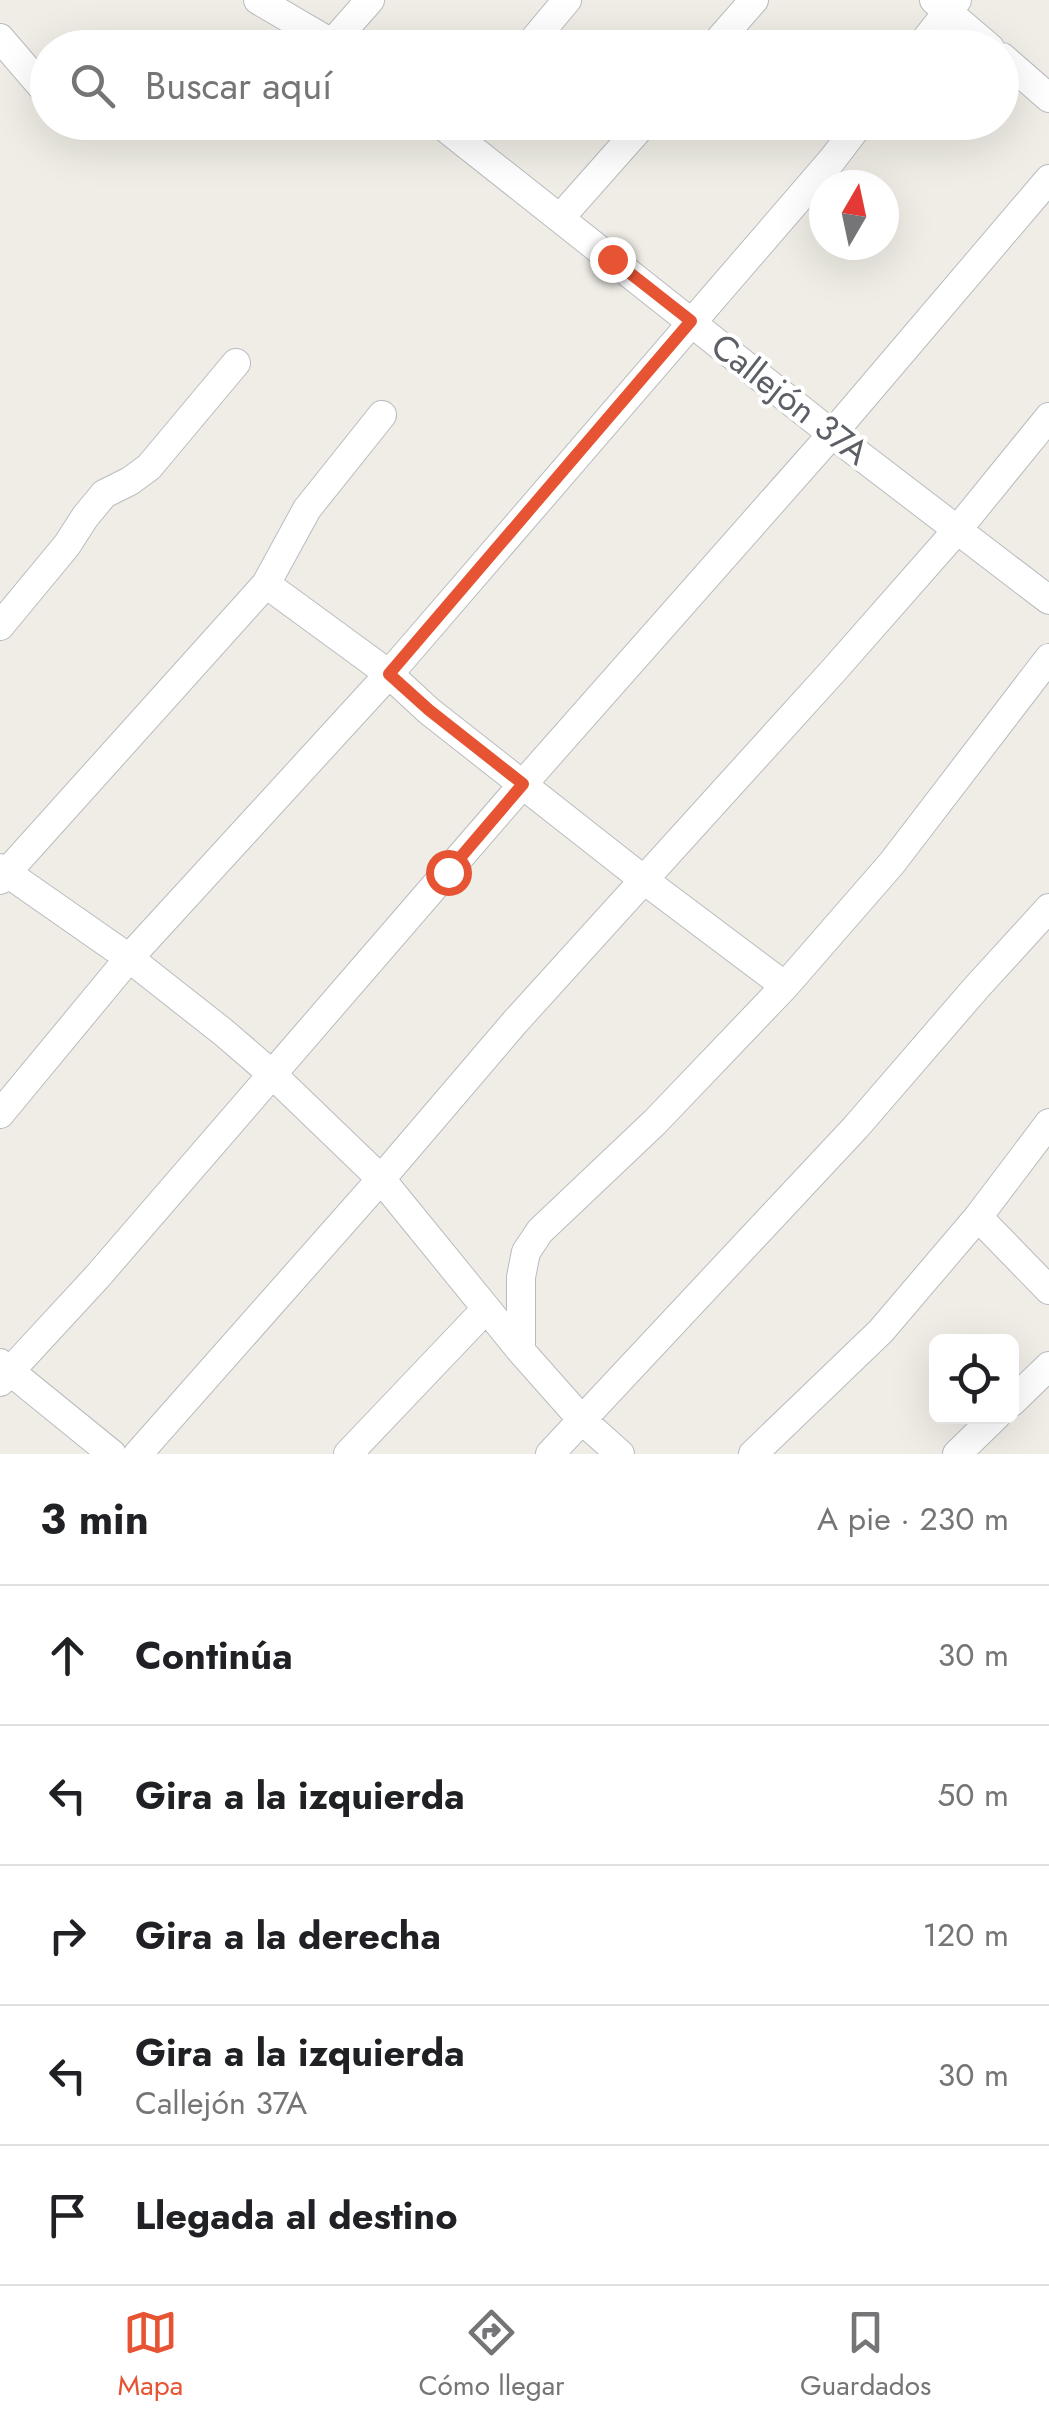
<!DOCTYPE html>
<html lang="es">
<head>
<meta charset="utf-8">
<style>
	body { margin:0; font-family:Jost,sans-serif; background:#f2f2f2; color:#202124 }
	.controls { position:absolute; right:30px; bottom:30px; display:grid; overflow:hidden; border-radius:15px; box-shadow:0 10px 40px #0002 }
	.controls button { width:90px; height:90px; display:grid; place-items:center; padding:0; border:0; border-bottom:2px solid #e0e0e0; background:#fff; color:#202124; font:50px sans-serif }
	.compass { position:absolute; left:809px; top:170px; width:90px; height:90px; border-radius:50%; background:#fff; box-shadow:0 10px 40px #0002; rotate:9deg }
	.stop { position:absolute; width:30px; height:30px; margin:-22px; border:8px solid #e65433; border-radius:50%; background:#fff }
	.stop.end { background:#e65433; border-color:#fff; box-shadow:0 2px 10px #0008 }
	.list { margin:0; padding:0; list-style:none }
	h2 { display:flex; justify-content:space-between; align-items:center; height:130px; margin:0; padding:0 40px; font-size:42px }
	h2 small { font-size:32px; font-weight:400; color:#757577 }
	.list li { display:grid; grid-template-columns:65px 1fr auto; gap:30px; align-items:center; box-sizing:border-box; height:140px; padding:0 40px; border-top:2px solid #e0e0e0 }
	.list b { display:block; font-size:38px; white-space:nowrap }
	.list p { margin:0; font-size:32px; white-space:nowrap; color:#757577 }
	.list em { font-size:32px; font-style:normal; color:#757577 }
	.icon { flex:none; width:55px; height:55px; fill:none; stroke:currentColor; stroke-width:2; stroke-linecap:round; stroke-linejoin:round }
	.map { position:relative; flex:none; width:1049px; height:1454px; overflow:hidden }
	.search { position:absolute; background:#fff; box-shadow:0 10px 40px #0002; left:30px; right:30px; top:30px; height:110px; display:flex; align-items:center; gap:25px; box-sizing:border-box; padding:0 35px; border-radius:55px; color:#757577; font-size:38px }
	.sheet { height:830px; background:#fff }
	nav { display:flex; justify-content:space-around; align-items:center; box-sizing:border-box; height:140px; border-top:2px solid #e0e0e0; background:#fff; font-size:28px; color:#757577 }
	nav a { display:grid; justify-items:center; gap:5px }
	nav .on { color:#e65433 }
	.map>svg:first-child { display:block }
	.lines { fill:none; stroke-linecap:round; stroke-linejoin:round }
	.minor-casing { stroke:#b9bbc0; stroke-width:30 }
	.minor { stroke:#fff; stroke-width:28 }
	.route { stroke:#e65433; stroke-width:12 }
	.labels { text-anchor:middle; stroke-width:8; stroke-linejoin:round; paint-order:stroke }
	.street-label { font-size:35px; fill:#5c5f65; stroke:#fff }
</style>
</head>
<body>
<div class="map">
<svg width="1049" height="1454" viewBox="0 0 1049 1454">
	<rect width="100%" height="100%" fill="#efede5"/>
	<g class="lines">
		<defs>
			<path id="minor" d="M258 0 340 48
				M934 0 990 48
				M0 38 48 94
				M333 42 370 0
				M527 48 567 0
				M712 48 754 0
				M919 48 957 0
				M1002 57 1049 98
				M438 122 832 434 1049 600
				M560 218 645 122
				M266 584 389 674 429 711 644 880 785 986
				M0 626 67 545 85 517 104 494 130 481 149 467 236 363
				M0 868 129 958 223 1032 273 1075 381 1179 521 1351 583 1421 620 1454
				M0 880 266 584 307 509 382 415
				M0 1114 129 958 389 674 832 160 861 122
				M978 1217 1049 1290
				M521 1351V1277L526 1252 540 1231 655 1122 785 986 892 863 1049 658
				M0 1363 112 1454
				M0 1382 97 1277 523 784 832 434 1049 179
				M1012 1402 1049 1366
				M138 1454 381 1179 515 1022 834 670 958 529 1049 417
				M348 1454 485 1310
				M550 1454 856 1127 976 988 1049 908
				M753 1454 881 1331 978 1217 1049 1123
				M957 1454 996 1416"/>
		</defs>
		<use href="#minor" class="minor-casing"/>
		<use href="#minor" class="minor"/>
	</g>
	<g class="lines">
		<path class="route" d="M448 872 523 784 429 710 389 674 691 321 612 259"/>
	</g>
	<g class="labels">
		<g class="street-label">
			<text transform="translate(790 399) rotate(38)" y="12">Callejón 37A</text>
		</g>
	</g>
</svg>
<div class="controls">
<button><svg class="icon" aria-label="locate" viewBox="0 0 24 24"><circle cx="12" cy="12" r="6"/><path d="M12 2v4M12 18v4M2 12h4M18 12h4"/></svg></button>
</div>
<svg class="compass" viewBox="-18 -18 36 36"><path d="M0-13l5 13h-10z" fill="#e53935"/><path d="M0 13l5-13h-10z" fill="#757577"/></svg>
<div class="stop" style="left:448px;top:872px"></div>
<div class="stop end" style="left:612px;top:259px"></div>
<div class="search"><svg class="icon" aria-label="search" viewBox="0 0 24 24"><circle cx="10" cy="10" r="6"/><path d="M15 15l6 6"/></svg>Buscar aquí</div>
</div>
<section class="sheet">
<h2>3 min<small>A pie · 230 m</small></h2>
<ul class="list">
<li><svg class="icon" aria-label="ahead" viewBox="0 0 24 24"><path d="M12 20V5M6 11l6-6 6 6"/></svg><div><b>Continúa</b></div><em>30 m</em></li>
<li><svg class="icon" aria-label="left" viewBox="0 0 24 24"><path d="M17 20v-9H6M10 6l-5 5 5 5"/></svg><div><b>Gira a la izquierda</b></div><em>50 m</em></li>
<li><svg class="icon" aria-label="right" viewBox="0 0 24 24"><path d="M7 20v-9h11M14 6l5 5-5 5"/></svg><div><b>Gira a la derecha</b></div><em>120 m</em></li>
<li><svg class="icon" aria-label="left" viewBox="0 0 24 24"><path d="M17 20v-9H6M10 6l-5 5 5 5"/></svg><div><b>Gira a la izquierda</b><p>Callejón 37A</p></div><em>30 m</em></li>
<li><svg class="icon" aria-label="arrive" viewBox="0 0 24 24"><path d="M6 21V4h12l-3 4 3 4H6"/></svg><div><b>Llegada al destino</b></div></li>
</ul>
</section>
<nav>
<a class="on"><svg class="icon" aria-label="map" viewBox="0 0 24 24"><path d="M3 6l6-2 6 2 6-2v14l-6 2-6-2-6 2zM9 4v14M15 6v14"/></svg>Mapa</a>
<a><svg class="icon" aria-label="directions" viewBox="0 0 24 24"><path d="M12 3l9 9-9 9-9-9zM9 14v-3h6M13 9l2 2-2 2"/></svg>Cómo llegar</a>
<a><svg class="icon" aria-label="saved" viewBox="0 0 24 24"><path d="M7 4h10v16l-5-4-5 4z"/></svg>Guardados</a>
</nav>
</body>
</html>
